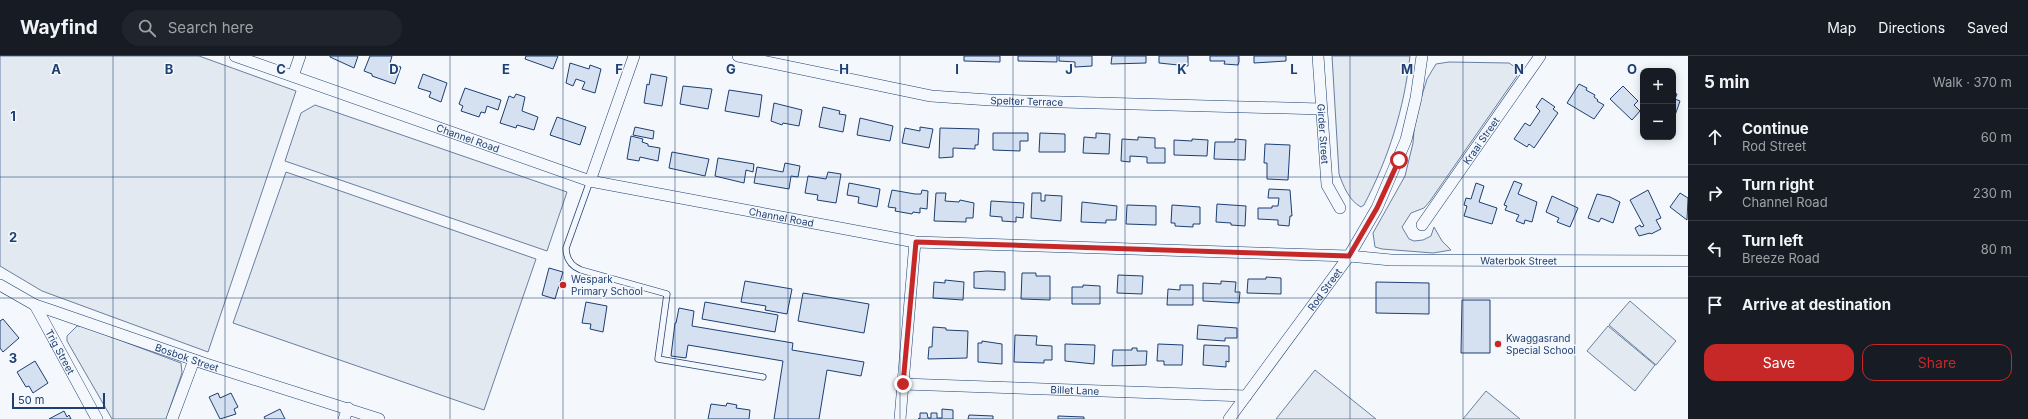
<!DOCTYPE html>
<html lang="en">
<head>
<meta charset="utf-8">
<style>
	body { margin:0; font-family:Inter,sans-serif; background:#20242c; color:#f1f3f6 }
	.controls { position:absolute; right:12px; top:12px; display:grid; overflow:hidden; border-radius:8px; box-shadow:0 2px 10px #0003 }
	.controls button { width:36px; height:36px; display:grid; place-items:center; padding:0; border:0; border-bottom:1px solid #363941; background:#171b24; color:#f1f3f6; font:20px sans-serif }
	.scale { position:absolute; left:12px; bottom:10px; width:93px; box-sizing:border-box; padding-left:4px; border:2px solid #1d3f73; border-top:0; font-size:11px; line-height:14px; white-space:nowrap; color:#1d3f73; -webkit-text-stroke:3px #f4f7fb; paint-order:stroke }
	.stop { position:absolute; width:12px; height:12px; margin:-9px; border:3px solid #c62828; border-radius:50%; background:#fff }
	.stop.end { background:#c62828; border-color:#fff; box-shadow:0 1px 4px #0008 }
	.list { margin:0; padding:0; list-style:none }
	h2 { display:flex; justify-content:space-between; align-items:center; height:52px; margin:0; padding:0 16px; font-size:17px }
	h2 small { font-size:13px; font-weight:400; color:#9ea1a6 }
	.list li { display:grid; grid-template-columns:26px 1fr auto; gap:12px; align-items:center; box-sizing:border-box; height:56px; padding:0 16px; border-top:1px solid #363941 }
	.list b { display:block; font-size:15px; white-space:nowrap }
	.list p { margin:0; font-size:13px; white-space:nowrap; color:#9ea1a6 }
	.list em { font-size:13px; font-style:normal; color:#9ea1a6 }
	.actions { display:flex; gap:8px; padding:12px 16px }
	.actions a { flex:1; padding:9px 0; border:1px solid #c62828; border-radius:12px; text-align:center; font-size:14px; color:#c62828 }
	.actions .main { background:#c62828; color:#fff }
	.icon { flex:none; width:22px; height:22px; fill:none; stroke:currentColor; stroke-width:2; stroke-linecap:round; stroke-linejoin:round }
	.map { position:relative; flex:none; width:1688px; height:363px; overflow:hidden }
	header { display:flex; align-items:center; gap:24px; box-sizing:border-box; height:56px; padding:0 20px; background:#171b24; border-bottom:1px solid #363941 }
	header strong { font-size:19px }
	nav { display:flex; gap:22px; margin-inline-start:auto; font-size:14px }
	.search { width:280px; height:36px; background:#20242c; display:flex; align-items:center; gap:10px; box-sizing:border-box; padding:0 14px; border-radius:22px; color:#9ea1a6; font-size:15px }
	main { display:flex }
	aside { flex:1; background:#171b24 }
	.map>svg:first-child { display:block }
	.green { fill:#e3e9f0; stroke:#687fa3 }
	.building { fill:#d5e0f0; stroke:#1d3f73 }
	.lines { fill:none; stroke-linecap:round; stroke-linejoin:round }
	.service-casing { stroke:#1d3f73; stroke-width:7 }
	.minor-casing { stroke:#1d3f73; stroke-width:12 }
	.service { stroke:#f4f7fb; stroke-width:5.5 }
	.minor { stroke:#f4f7fb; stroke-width:11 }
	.route { stroke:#c62828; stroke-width:5 }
	.grid { fill:none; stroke:#1d3f73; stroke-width:1; stroke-opacity:0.55 }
	.poi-dot { fill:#c62828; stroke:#f4f7fb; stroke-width:1.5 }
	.labels { text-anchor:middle; stroke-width:3; stroke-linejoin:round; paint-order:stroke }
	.street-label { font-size:10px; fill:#1d3f73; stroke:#f4f7fb }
	.poi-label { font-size:10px; fill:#1d3f73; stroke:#f4f7fb; text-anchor:start }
	.grid-label { font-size:13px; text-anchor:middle; font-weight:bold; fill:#1d3f73; stroke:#f4f7fb; stroke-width:3; stroke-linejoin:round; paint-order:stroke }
</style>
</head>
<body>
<header>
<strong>Wayfind</strong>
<div class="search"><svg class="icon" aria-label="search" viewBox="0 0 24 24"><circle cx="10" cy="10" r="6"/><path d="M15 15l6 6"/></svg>Search here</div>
<nav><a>Map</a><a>Directions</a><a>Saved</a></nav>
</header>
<main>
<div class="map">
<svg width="1688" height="363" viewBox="0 0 1688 363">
	<rect width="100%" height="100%" fill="#f4f7fb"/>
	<path class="green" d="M0 0H199L296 35 208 296 42 235 0 210Z
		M1332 0H1410C1404 53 1389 101 1364 149L1361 151C1349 145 1343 129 1339 118Z
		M1449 6 1509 7 1515 11 1517 20 1430 145 1424 152 1411 157 1402 171 1409 183 1414 185 1423 184 1431 180 1434 171 1442 185 1451 194 1433 197 1382 193 1375 191 1373 177 1405 120 1413 87 1415 62 1427 23 1436 8Z
		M315 49 567 136 547 195 285 105 301 57Z
		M286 116 536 203 484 354 233 267Z
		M1630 245 1676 285 1656 309 1609 269Z
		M77 270H82L181 307 182 317 166 363H112L67 285V280Z
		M1608 270 1655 309 1635 335 1587 295Z
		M1315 314 1376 363H1276Z
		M1486 335 1520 363H1463Z"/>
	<path class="building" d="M358 0 354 12 330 1V0Z
		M370 0H392L390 7 401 11 395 28 372 20V18L364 15Z
		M526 0H558L553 13 525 3Z
		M964 0H1000V6L964 5Z
		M1018 0H1057V6L1018 5Z
		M1059 0H1092V10L1075 11V6L1059 5Z
		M1112 0H1146V7L1111 8Z
		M1159 0H1188V10L1159 7Z
		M1210 0H1239V6L1238 9 1224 8 1225 5H1210Z
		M1254 0H1286V5L1254 7Z
		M570 7 589 13 590 9 601 13 595 37 582 33 585 26 576 23 573 30 566 27Z
		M423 18 447 27 441 46 429 41 431 36 418 32Z
		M651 18 667 21 662 50 644 47 647 28 649 29Z
		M1579 28 1587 32 1586 34 1595 39 1594 41 1598 44 1597 45 1604 49 1594 63 1567 47Z
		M683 30 712 33 708 53 680 48Z
		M1623 30 1638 45 1634 49 1640 55 1632 64 1610 43Z
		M465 32 501 44 498 54 487 50 485 57 481 56 479 61 461 55 463 50 459 48Z
		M729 34 762 39 759 61 725 55Z
		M1673 36 1677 38 1675 43 1680 45 1673 65Z
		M516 38 525 41 522 55 538 61 534 74 517 69 516 72 500 67 509 40 514 42Z
		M1542 42 1555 51 1553 53 1558 57 1534 92 1529 88 1527 91 1514 83 1525 67 1530 70 1540 55 1536 51Z
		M774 47 802 54 799 70 783 67 782 69 771 65Z
		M823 51 840 55 839 58 846 59 843 76 819 71Z
		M557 61 586 71 580 89 550 79Z
		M860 62 893 70 890 85 857 79Z
		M635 71 654 75 653 83 633 79Z
		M920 71 933 73 929 92 902 87 905 72 920 75Z
		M940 72 979 73 978 89H975V93L953 92V101L939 102Z
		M993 77H1028V85H1020V95L993 94Z
		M1040 77 1065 78V96H1039Z
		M1096 77 1110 78 1109 98 1083 97 1084 81 1096 82Z
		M631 80 643 83 642 86 648 88V90L660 92 658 105 640 101 639 105 627 103Z
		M1138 81 1155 82V92H1165V107H1147V101L1130 100V106L1121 105 1122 83 1138 84Z
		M1192 83 1208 84 1207 100 1174 99V84L1192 85Z
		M1235 83 1246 84 1245 104 1214 103 1215 86H1235Z
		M1265 88 1290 89 1288 124 1267 123V107H1264Z
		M672 96 709 103 705 120 669 112Z
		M718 102 754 108 753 116 746 114 744 127 715 120Z
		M785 107 800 110 798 121 791 120 789 133 754 127 757 111 783 116Z
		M828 116 841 118 836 147 817 144 818 139 805 137 808 120 826 123Z
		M1514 125 1522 128 1518 138 1537 146 1532 166 1525 164 1524 168 1516 165 1519 159 1505 154 1507 150 1504 149Z
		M849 127 880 133 877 151 858 147 859 141 847 139Z
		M1476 127 1484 130 1479 146 1497 152 1492 168 1464 160 1467 150 1464 149 1466 142 1471 143Z
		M1269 133 1290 134 1292 160H1290L1289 170 1278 169V164L1258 163V152H1272V150H1278L1279 142H1268Z
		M892 134 915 138H921L922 134 928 135 927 153 920 152V157L913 156 912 158 895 155 896 152 888 151Z
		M1648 134 1661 162 1656 164 1661 173 1651 178 1650 177 1639 180 1635 172 1640 169 1641 171 1644 170 1630 144Z
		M936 137H946L945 145 959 146 960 144 974 147 973 162H966V166L934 165Z
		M1032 137H1041V145H1045V139L1062 140 1061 165 1031 162Z
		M1680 137 1688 142 1687 164 1670 151Z
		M1597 138 1610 141 1620 146 1613 167 1601 162 1599 166 1588 162Z
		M1552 140 1578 152 1570 171 1557 166 1559 162 1546 156Z
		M991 145 1024 147 1023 162 1016 161V166L1002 165V161L990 160Z
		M1082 146 1117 150 1116 164H1106V167L1081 166Z
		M1217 148 1246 150 1245 170 1231 169V167L1216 166Z
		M1127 149 1156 150V169L1126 168Z
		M1172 149 1200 151V168H1193V171L1175 170V167H1171Z
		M549 212 563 216 555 243 542 239Z
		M987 215 1005 216V234L974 232V216Z
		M1022 217H1036V220H1050V244L1021 243Z
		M1118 219 1143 220 1142 238 1117 237Z
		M1266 221 1281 222V238L1247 237 1248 223H1266Z
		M945 224 964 226 963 244 933 242 934 226 945 227Z
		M745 225 792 233 787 258 765 254 766 250 741 246Z
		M1221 225 1236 226 1235 236H1240L1239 247 1203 245V227L1221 228Z
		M1376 226 1429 227V258L1376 257Z
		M1083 229 1100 230V248H1072V231H1083Z
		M1180 229H1193V249H1167L1168 233 1180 234Z
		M803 237 869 248 864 277 798 265Z
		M1462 244H1490V297H1461Z
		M586 246 607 250 603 276 590 273 591 268 582 267Z
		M705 246 778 259 775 276 702 263Z
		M679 252 694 255 692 270 793 287 792 294 864 306 861 320 827 314 819 363H774L783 305 688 289 686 302 671 300 675 267H676Z
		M3 263 19 282 3 296 0 292V265Z
		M1198 269 1237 272V282H1225V285L1197 283Z
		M933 271 946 272V274L968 275 967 302 928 303 929 291H932Z
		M1015 279 1037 280 1036 289 1052 290V304H1044V307L1014 306Z
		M982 285 1002 288V308L978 306V287H982Z
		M1065 288 1095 289 1094 308 1065 305Z
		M1158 288 1183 289 1182 309H1164V305H1157Z
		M1204 289 1229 290V306L1226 305V311L1203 309Z
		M1132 292H1137V295H1147L1146 309 1112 310 1113 294H1132Z
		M35 305 48 327 33 337 29 330 26 331 17 316Z
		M218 337 220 342 231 337 238 351 234 353 236 358 220 363 209 341Z
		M727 347 737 349 736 352 750 354 749 363H708L711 348 726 350Z
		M280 353 285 363H265L264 361Z
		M942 353 953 354V363H918L920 362V357H927L928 362H931V357H937V362H942Z
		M64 355 67 361 69 359 71 363H49Z
		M969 359 993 360V363H968Z
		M1058 360 1084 361V363H1058Z"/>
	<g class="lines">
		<defs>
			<path id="service" d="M590 125 566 192C566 203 571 210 581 214L667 238 658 303 763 321"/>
			<g id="minor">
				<path id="s1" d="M235 0 590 125 915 186 1349 200 1391 204 1688 205"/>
				<path id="s2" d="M738 0 931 40 990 44 1321 53"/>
				<path id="s3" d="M1318 0 1327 129 1340 152"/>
				<path d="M293 20 300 0"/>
				<path d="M590 125 634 0"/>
				<path id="s4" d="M1422 169 1540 0"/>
				<path id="s5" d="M0 229 35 249 53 255 206 308 379 363"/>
				<path id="s6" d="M35 249 97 363"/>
				<path id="s7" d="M903 328 1246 340"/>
				<path d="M172 363 194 304"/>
				<path d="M344 363 348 352"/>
				<path d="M900 363 915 186"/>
				<path id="s8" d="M1229 363 1349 200 1377 152 1406 84 1416 42 1422 0"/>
			</g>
		</defs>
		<use href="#service" class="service-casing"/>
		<use href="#minor" class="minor-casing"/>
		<use href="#service" class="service"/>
		<use href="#minor" class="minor"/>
	</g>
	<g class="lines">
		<path class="route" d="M903 328 916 186 1349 200 1377 152 1399 104"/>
	</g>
	<path class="grid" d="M113 0V363M225 0V363M338 0V363M450 0V363M563 0V363M675 0V363M788 0V363M900 0V363M1013 0V363M1125 0V363M1238 0V363M1350 0V363M1463 0V363M1575 0V363M0 121H1688M0 242H1688"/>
	<g class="poi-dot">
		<circle cx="563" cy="229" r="4"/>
		<circle cx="1498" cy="288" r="4"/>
	</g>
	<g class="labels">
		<g class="street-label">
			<text dy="4" stroke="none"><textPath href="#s2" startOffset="293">Spelter Terrace</textPath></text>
			<text dy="4" stroke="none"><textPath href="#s3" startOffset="78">Girder Street</textPath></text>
			<text dy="4" stroke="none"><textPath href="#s1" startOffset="247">Channel Road</textPath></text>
			<text dy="4" stroke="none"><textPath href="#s4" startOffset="103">Kraai Street</textPath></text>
			<text dy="4" stroke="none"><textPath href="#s1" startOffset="571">Channel Road</textPath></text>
			<text dy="4" stroke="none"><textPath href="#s1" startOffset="1311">Waterbok Street</textPath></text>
			<text dy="4" stroke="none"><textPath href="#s8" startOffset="161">Rod Street</textPath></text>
			<text dy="4" stroke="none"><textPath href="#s6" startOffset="53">Trig Street</textPath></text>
			<text dy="4" stroke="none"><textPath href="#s5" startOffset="201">Bosbok Street</textPath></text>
			<text dy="4" stroke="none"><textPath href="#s7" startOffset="172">Billet Lane</textPath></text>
		</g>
		<g class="poi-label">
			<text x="571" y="227">Wespark<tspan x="571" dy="12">Primary School</tspan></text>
			<text x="1506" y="286">Kwaggasrand<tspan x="1506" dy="12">Special School</tspan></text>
		</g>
	</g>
	<g class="grid-label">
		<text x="56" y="18">A</text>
		<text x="169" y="18">B</text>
		<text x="281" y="18">C</text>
		<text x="394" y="18">D</text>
		<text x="506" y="18">E</text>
		<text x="619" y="18">F</text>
		<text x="731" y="18">G</text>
		<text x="844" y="18">H</text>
		<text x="957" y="18">I</text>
		<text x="1069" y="18">J</text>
		<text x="1182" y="18">K</text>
		<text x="1294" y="18">L</text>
		<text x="1407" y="18">M</text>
		<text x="1519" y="18">N</text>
		<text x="1632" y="18">O</text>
		<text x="13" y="65">1</text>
		<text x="13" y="186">2</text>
		<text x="13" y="307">3</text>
	</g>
</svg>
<div class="controls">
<button>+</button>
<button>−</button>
</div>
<div class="scale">50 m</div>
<div class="stop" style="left:1399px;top:104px"></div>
<div class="stop end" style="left:903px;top:328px"></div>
</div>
<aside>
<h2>5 min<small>Walk · 370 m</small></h2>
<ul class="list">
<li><svg class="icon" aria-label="ahead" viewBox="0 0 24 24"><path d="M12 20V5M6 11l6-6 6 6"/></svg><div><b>Continue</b><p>Rod Street</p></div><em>60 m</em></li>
<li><svg class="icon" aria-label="right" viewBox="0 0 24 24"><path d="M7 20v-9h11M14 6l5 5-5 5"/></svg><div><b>Turn right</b><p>Channel Road</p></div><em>230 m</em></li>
<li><svg class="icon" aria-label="left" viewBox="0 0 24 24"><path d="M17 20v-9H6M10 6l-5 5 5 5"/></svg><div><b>Turn left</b><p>Breeze Road</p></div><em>80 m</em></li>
<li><svg class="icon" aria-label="arrive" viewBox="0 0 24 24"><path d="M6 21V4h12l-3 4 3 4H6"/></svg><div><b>Arrive at destination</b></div></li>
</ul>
<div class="actions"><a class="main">Save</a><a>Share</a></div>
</aside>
</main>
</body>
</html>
